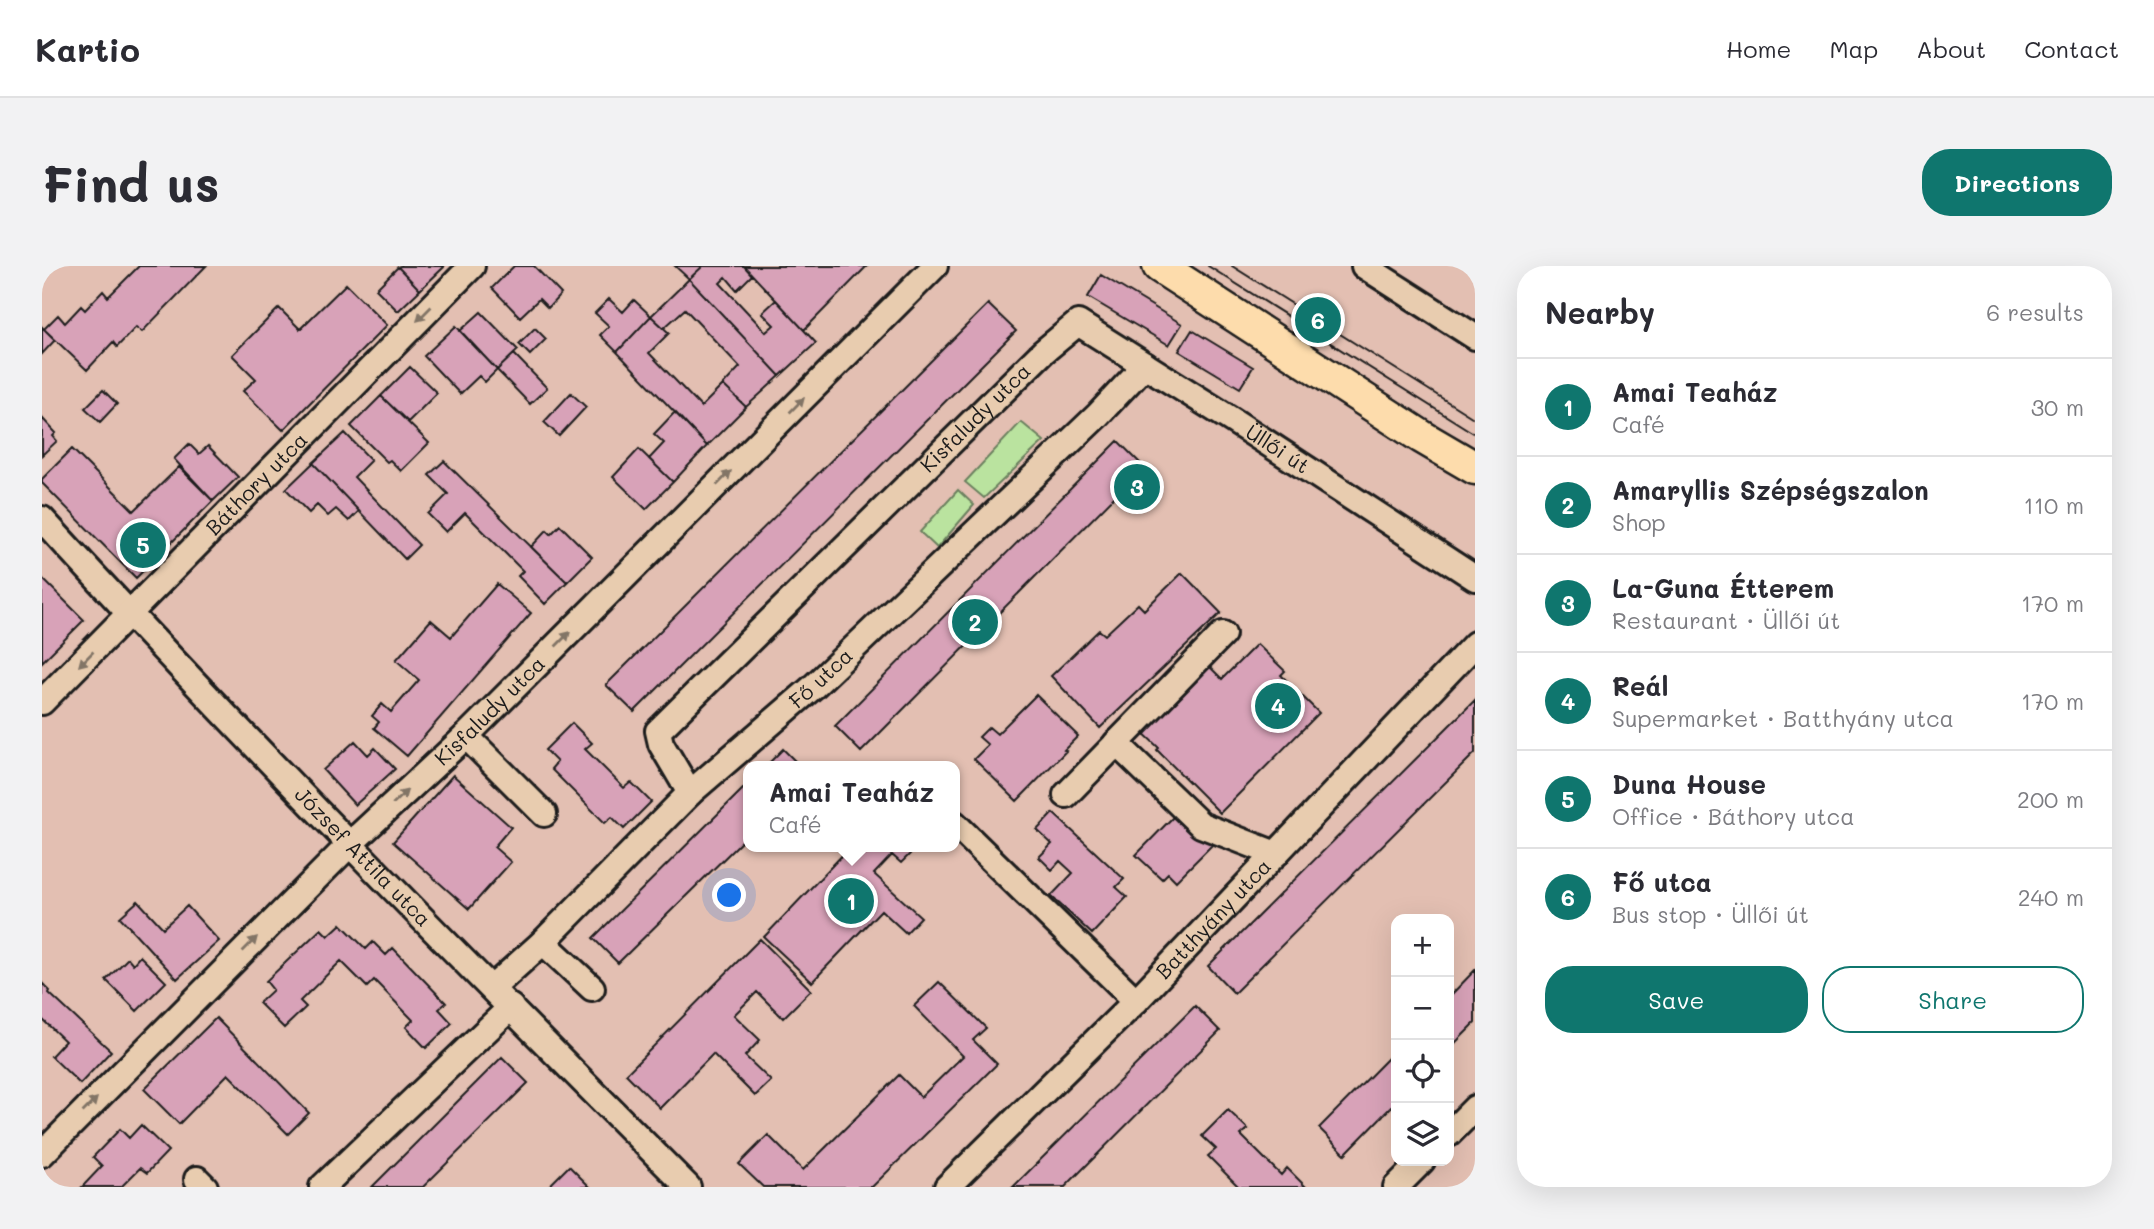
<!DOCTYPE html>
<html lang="en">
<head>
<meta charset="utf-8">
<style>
	body { margin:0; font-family:Mali,sans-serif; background:#f2f2f3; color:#2b2b33 }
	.controls { position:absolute; right:21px; bottom:21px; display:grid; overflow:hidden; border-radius:14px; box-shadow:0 7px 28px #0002 }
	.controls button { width:63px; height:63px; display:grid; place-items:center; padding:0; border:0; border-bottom:2px solid #e1e1e2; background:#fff; color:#2b2b33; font:35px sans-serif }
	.you { position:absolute; left:688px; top:630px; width:24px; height:24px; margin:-18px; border:5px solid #fff; border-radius:50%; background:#1a73e8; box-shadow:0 0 0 10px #1a73e833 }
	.badge { display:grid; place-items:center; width:46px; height:46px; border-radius:50%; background:#0f766e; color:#fff; font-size:23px; font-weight:700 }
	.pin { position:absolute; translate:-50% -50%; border:4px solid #fff; box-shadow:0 2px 7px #0006 }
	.popup { position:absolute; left:701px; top:495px; width:217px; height:91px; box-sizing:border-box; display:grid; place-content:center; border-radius:14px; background:#fff; filter:drop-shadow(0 2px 5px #0005); font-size:23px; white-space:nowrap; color:#7c7c81 }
	.popup b { font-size:26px; color:#2b2b33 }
	.popup::after { content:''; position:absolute; left:50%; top:100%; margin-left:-14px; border:14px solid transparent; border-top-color:#fff }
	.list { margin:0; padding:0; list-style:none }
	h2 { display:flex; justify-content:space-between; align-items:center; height:91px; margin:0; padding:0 28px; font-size:30px }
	h2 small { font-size:23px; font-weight:400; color:#7c7c81 }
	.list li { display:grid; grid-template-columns:46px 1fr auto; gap:21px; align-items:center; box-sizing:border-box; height:98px; padding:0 28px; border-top:2px solid #e1e1e2 }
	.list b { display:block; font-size:26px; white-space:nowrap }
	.list p { margin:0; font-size:23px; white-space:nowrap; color:#7c7c81 }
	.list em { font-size:23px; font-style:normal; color:#7c7c81 }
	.actions { display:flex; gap:14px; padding:21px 28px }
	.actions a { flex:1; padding:16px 0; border:2px solid #0f766e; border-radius:28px; text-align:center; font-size:24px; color:#0f766e }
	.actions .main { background:#0f766e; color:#fff }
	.icon { flex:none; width:38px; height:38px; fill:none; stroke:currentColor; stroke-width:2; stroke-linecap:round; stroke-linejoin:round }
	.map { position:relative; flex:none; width:1433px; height:921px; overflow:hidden; border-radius:28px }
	header { display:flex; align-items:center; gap:42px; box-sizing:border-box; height:98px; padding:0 35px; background:#fff; border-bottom:2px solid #e1e1e2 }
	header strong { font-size:33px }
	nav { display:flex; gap:38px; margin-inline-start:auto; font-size:24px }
	.intro { display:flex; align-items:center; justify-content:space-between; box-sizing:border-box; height:168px; padding:0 42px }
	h1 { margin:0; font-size:49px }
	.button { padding:18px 32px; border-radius:28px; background:#0f766e; color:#fff; font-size:24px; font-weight:700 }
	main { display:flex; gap:42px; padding:0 42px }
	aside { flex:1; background:#fff; border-radius:28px; box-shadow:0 7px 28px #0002 }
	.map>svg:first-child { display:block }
	.green { fill:#bae39f; stroke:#6b805e; stroke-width:2 }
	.building { fill:#d8a2b8; stroke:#1c1c1c; stroke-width:2 }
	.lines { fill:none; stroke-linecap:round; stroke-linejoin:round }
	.minor-casing { stroke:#1c1c1c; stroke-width:30 }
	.major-casing { stroke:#1c1c1c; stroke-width:37 }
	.minor { stroke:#e8ccaf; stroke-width:24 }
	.major { stroke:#fddcac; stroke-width:32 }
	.tram { stroke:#1c1c1c; stroke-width:2 }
	.oneway { fill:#827466 }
	.labels { text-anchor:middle; stroke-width:7; stroke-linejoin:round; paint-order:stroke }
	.street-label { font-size:21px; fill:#1c1c1c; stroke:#e8ccaf }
</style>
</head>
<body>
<header>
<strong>Kartio</strong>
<nav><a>Home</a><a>Map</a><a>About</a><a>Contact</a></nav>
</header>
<div class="intro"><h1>Find us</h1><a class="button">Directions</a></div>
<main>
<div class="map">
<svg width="1433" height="921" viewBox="0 0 1433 921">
	<rect width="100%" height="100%" fill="#e3bfb2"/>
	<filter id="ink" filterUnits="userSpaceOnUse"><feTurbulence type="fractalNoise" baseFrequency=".0143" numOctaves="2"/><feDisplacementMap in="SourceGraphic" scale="14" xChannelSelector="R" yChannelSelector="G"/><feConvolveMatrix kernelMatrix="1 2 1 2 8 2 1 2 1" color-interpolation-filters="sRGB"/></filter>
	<g filter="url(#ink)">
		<path class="green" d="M979 156 1002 175 942 232 923 216Z
			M916 224 932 239 895 282 878 266Z"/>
		<path class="building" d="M97 0H164L100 66 94 61 75 81 71 76 45 104 2 63 16 49 23 57 39 40 43 44 61 25 66 31Z
			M358 0H402V1L378 24 356 1Z
			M472 0H492L519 28 506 42 497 33 478 51 450 22Z
			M633 0H661L647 13Z
			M661 0H702L710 9 695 24 684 11 678 17 724 66 732 59 720 47 734 34 774 77 738 110 647 13Z
			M702 0H825L762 64Z
			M356 1 378 24 356 45 334 23Z
			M1059 9 1140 58 1127 79 1046 31Z
			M647 13 738 110 704 141 681 119 698 101 643 43 622 62 609 50Z
			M304 18 345 59 241 164 201 125 214 113 190 89 237 42 258 63Z
			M567 33 581 46 592 34 609 50 575 86 558 69 567 60 553 47Z
			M946 38 974 65 592 446 564 419Z
			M439 46 476 84 455 104 418 65Z
			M609 50 627 67 607 87 659 141 681 119 704 141 665 180 575 86Z
			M414 60 455 104 443 116 437 110 418 128 382 90Z
			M0 61 13 74 0 88Z
			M493 62 504 73 488 89 477 78Z
			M1150 64 1211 101 1198 122 1137 85Z
			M472 88 505 122 488 138 455 104Z
			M368 101 395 127 366 156 339 130Z
			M61 124 75 138 58 156 43 142Z
			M529 127 544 141 517 170 502 156Z
			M339 130 387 177 359 205 348 194 345 196 309 160Z
			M633 146 665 180 631 216 607 193 622 177 612 168Z
			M0 152 14 167 11 170 15 175 0 189Z
			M303 167 329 194 312 211 377 279 363 293 271 197Z
			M1076 175 1102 201 819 486 793 460Z
			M147 178 157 188 166 180 196 211 171 235 132 193Z
			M30 183 92 245 137 201 171 235 94 312 0 217V213Z
			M597 183 631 216 604 243 571 211Z
			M402 195 525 316 503 338 476 310 481 305 423 247 404 266 386 248 406 228 387 209Z
			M271 197 317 245 307 255 294 243 286 250 275 239 267 247 244 223Z
			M518 259 550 291 525 316 489 281 505 264 509 268Z
			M1140 307 1179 347 1058 462 1009 410 1057 364 1063 369 1096 338 1102 344Z
			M0 312 42 354 0 396Z
			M455 318 489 347 365 490 332 462 337 456 330 450 340 438 349 446 377 414 354 394 389 354 409 371Z
			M1215 378 1243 405 1239 409 1277 447 1178 547 1115 484 1117 482 1097 463 1164 397 1180 413Z
			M994 429 1036 470 1022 484 1024 485 975 535 932 493 946 479 937 471 947 461 955 468Z
			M1433 434V487L1192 727 1166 700Z
			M530 457 550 477 543 483 582 522 589 516 609 536 582 563 570 551 563 557 509 503 515 496 503 484Z
			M313 475 326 489 333 482 353 503 313 539 281 504Z
			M741 483 758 500H724Z
			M411 509 469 561 452 581 469 596 427 643 351 576Z
			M706 518V569L576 697 551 672Z
			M1136 546 1170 579 1134 615 1126 607 1120 613 1094 589Z
			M1011 547 1082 613 1074 621 1085 631 1050 668 1009 630 1031 607 1018 595 1010 604 997 591 1010 578 995 564Z
			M808 581H875L859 597 850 589 832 608 879 651 864 667 839 644 770 716 722 671Z
			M96 635 121 662 145 640 177 675 135 713 78 651Z
			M299 658 324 683 331 676 344 689 351 682 404 737 397 743 410 757 384 782 364 761 371 754 332 714 325 721 299 695 258 735 264 741 242 762 217 737 231 724 224 715 279 663 286 670Z
			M718 673 769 724 741 752 715 726 692 749 718 774 703 790 729 815 713 830 671 788 618 842 584 808Z
			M98 690 124 716 95 745 64 714 86 692 91 698Z
			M1433 704V757L1407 783V731Z
			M897 716 944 762 931 774 955 798 830 921H721L697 898 726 869 761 904 857 809 879 831 921 790 872 740Z
			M0 717 8 725 7 727 69 785 38 818 9 790 23 775 0 753Z
			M1153 740 1178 765 1023 921H971Z
			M174 752 267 847 246 868 186 808 137 858 102 823Z
			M1354 784V836L1303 888 1277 862Z
			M460 791 486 817 381 921H330Z
			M1186 844 1206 863 1199 869 1239 909 1245 902 1264 921H1197L1166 890 1174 883 1160 870Z
			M99 859 126 885 105 907 98 902 79 921H40L60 900 51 891 78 863 87 872Z
			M527 900 548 921H506Z"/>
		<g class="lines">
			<defs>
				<g id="minor">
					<path d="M1322 0 1433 71"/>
					<path id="s1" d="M0 253C209 481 428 702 646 921"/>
					<path id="s2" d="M0 436 430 0"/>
					<path d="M424 470 502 548"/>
					<path d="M1074 477 1159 559 1234 588"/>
					<path id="s3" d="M648 527 619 478 616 465 1001 86 1036 57 1187 152 1433 312"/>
					<path d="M1024 529 1181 368"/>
					<path d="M912 557 1094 735"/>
					<path d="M501 676 550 722"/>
					<path id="s4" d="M450 722 501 676 648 527 771 421 1056 149 1103 99"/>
					<path d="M1407 868 1433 842"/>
					<path id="s5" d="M0 888 308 578 424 470 893 0"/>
					<path d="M155 913 163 921"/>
					<path d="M280 921 469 741"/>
					<path id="s6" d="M905 921 1094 735 1433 378"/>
					<path d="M1354 921 1380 895"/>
				</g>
				<path id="major" d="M1117 0 1380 171 1433 202"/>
			</defs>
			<use href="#minor" class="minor-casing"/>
			<use href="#major" class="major-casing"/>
			<use href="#minor" class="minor"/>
			<use href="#major" class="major"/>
			<path class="tram" d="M1166 0 1433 168
				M1190 0 1433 153"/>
		</g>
		<defs><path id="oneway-solid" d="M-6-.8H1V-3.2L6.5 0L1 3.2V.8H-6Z" transform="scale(1.75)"/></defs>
		<g class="oneway">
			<use href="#oneway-solid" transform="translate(382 48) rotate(135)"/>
			<use href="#oneway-solid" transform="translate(755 139) rotate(-45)"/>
			<use href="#oneway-solid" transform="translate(682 212) rotate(-45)"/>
			<use href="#oneway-solid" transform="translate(521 373) rotate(-45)"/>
			<use href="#oneway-solid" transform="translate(44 393) rotate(135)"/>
			<use href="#oneway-solid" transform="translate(358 531) rotate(-43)"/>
			<use href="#oneway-solid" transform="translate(208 678) rotate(-45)"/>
			<use href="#oneway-solid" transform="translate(48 839) rotate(-45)"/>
		</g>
	</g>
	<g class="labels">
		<g class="street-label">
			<text dy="7" stroke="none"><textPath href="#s3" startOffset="516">Kisfaludy utca</textPath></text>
			<text dy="7" stroke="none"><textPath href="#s3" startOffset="892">Üllői út</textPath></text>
			<text dy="7" stroke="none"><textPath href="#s2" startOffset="306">Báthory utca</textPath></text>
			<text dy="7" stroke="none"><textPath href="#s4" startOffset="452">Fő utca</textPath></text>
			<text dy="7" stroke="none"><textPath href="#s5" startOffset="630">Kisfaludy utca</textPath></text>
			<text dy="7" stroke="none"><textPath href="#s1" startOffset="466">József Attila utca</textPath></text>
			<text dy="7" stroke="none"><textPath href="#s6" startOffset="378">Batthyány utca</textPath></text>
		</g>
	</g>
</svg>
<div class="controls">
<button>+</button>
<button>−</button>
<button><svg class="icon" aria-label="locate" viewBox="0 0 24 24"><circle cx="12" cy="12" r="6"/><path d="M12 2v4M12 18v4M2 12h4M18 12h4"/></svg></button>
<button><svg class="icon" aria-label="layers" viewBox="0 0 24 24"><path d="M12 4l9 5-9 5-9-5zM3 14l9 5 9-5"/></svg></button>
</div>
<div class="you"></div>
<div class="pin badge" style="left:809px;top:635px">1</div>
<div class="popup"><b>Amai Teaház</b>Café</div>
<div class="pin badge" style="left:933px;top:356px">2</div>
<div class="pin badge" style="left:1095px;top:221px">3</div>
<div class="pin badge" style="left:1236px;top:440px">4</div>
<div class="pin badge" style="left:101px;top:279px">5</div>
<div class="pin badge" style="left:1276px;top:54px">6</div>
</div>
<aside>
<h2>Nearby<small>6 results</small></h2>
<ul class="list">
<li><span class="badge">1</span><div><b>Amai Teaház</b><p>Café</p></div><em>30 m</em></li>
<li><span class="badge">2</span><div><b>Amaryllis Szépségszalon</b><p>Shop</p></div><em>110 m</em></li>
<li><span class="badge">3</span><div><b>La-Guna Étterem</b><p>Restaurant · Üllői út</p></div><em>170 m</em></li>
<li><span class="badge">4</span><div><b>Reál</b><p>Supermarket · Batthyány utca</p></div><em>170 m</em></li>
<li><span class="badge">5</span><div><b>Duna House</b><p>Office · Báthory utca</p></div><em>200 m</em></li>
<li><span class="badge">6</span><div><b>Fő utca</b><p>Bus stop · Üllői út</p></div><em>240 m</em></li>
</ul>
<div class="actions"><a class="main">Save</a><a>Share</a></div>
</aside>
</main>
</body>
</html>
